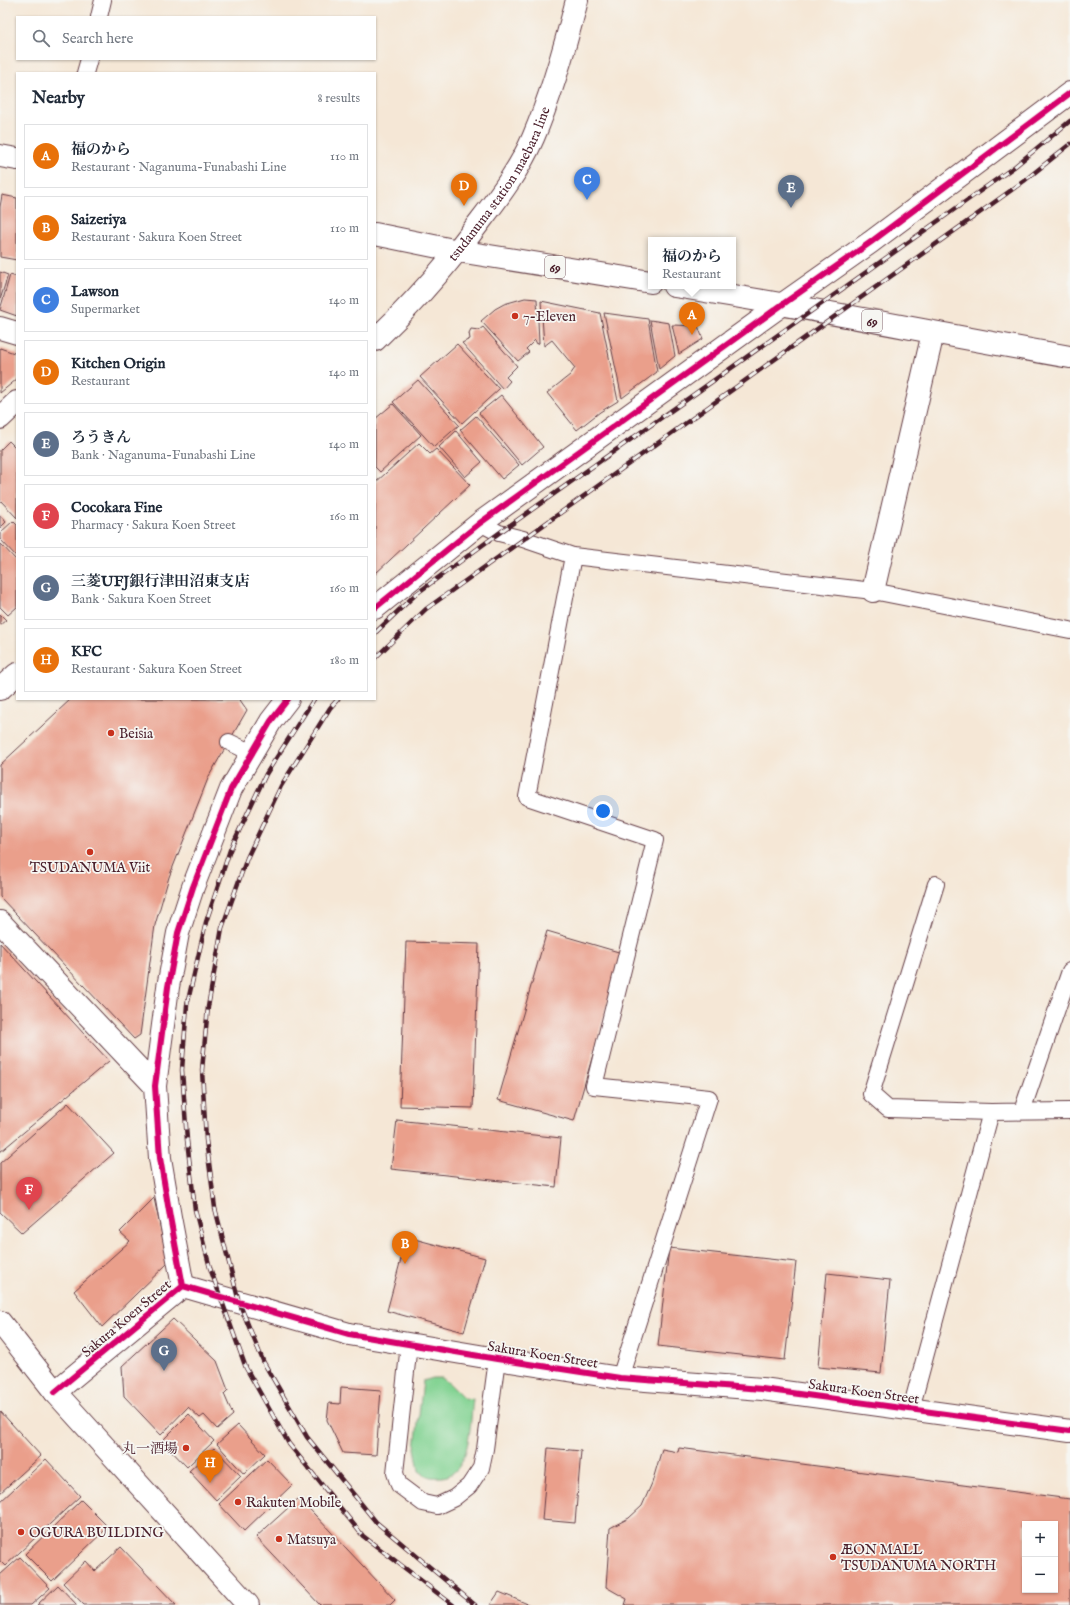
<!DOCTYPE html>
<html lang="en">
<head>
<meta charset="utf-8">
<style>
	body { margin:0; font-family:"IM FELL English","Noto Serif JP",serif; background:#f2f2f3; color:#1f2937 }
	.controls { position:absolute; right:12px; bottom:12px; display:grid; overflow:hidden; border-radius:0px; box-shadow:0 1px 3px #0004 }
	.controls button { width:36px; height:36px; display:grid; place-items:center; padding:0; border:0; border-bottom:1px solid #e0e1e3; background:#fff; color:#1f2937; font:20px sans-serif }
	.you { position:absolute; left:603px; top:811px; width:14px; height:14px; margin:-10px; border:3px solid #fff; border-radius:50%; background:#1a73e8; box-shadow:0 0 0 6px #1a73e833 }
	.badge { display:grid; place-items:center; width:26px; height:26px; border-radius:50%; background:#c8321e; color:#fff; font-size:13px; font-weight:700 }
	.pin { position:absolute; translate:-50% -33px; filter:drop-shadow(0 1px 2px #0008) }
	.pin::after { content:''; position:absolute; top:21px; width:14px; height:12px; background:inherit; clip-path:polygon(0 0,100% 0,50% 100%) }
	.popup { position:absolute; left:648px; top:237px; width:88px; height:52px; box-sizing:border-box; display:grid; place-content:center; border-radius:0px; background:#fff; filter:drop-shadow(0 1px 3px #0005); font-size:13px; white-space:nowrap; color:#747a83 }
	.popup b { font-size:15px; color:#1f2937 }
	.popup::after { content:''; position:absolute; left:50%; top:100%; margin-left:-8px; border:8px solid transparent; border-top-color:#fff }
	.list { margin:0; padding:0; list-style:none }
	h2 { display:flex; justify-content:space-between; align-items:center; height:52px; margin:0; padding:0 16px; font-size:17px }
	h2 small { font-size:13px; font-weight:400; color:#747a83 }
	.list li { display:grid; grid-template-columns:26px 1fr auto; gap:12px; align-items:center; box-sizing:border-box; height:64px; margin:0 8px 8px; padding:0 8px; border:1px solid #e0e1e3; border-radius:0px }
	.list b { display:block; font-size:15px; white-space:nowrap }
	.list p { margin:0; font-size:13px; white-space:nowrap; color:#747a83 }
	.list em { font-size:13px; font-style:normal; color:#747a83 }
	.icon { flex:none; width:22px; height:22px; fill:none; stroke:currentColor; stroke-width:2; stroke-linecap:round; stroke-linejoin:round }
	.map { position:relative; flex:none; width:1070px; height:1605px; overflow:hidden }
	.search { position:absolute; background:#fff; box-shadow:0 1px 3px #0004; left:16px; top:16px; width:360px; height:44px; display:flex; align-items:center; gap:10px; box-sizing:border-box; padding:0 14px; border-radius:0px; color:#747a83; font-size:15px }
	.panel { position:absolute; background:#fff; box-shadow:0 1px 3px #0004; left:16px; top:72px; width:360px; height:628px; border-radius:0px }
	.map>svg:first-child { display:block }
	.green { fill:#83d393; stroke:#66795f }
	.building { fill:#ea9f8b; fill-rule:evenodd }
	.lines { fill:none; stroke-linecap:round; stroke-linejoin:round }
	.lane-casing { stroke:#643d45; stroke-width:18 }
	.street-casing { stroke:#643d45; stroke-width:24 }
	.secondary-casing { stroke:#643d45; stroke-width:24 }
	.primary-casing { stroke:#643d45; stroke-width:24 }
	.lane { stroke:#fff; stroke-width:16 }
	.street { stroke:#fff; stroke-width:22 }
	.secondary { stroke:#fff; stroke-width:22 }
	.primary { stroke:#fff; stroke-width:22 }
	.rail-casing { stroke:#4a1f2b; stroke-width:4.5 }
	.rail { stroke:#f6f6f2; stroke-width:3; stroke-dasharray:9; stroke-linecap:butt }
	.cycleway-casing { stroke:#f6f6f2; stroke-width:8 }
	.cycleway { stroke:#d6006c; stroke-width:6 }
	.poi-dot { fill:#c8321e; stroke:#f6f6f2; stroke-width:1.5 }
	.labels { text-anchor:middle; stroke-width:3.5; stroke-linejoin:round; paint-order:stroke }
	.shield { fill:#f6f6f2; stroke:#7e6067; stroke-width:1 }
	.shield-label { font-size:13px; font-weight:bold; fill:#4a1f2b }
	.street-label { font-size:14px; fill:#4a1f2b; stroke:#f6f6f2 }
	.poi-label { font-size:14px; fill:#4a1f2b; stroke:#f6f6f2; text-anchor:start }
</style>
</head>
<body>
<div class="map">
<svg width="1070" height="1605" viewBox="0 0 1070 1605">
	<rect width="100%" height="100%" fill="#f6f6f2"/>
	<filter id="ink" filterUnits="userSpaceOnUse"><feTurbulence type="fractalNoise" baseFrequency=".025" numOctaves="2"/><feDisplacementMap in="SourceGraphic" scale="8" xChannelSelector="R" yChannelSelector="G"/><feConvolveMatrix kernelMatrix="1 2 1 2 8 2 1 2 1" color-interpolation-filters="sRGB"/></filter>
	<filter id="wash" filterUnits="userSpaceOnUse"><feTurbulence type="fractalNoise" baseFrequency=".012" numOctaves="4" result="noise"/><feDisplacementMap in="SourceGraphic" scale="16" xChannelSelector="R" yChannelSelector="G"/><feGaussianBlur stdDeviation="0.9" result="paint"/><feColorMatrix in="noise" values="0 0 0 0 0 0 0 0 0 0 0 0 0 0 0 0 0 1.4 0 .05"/><feComposite in="paint" operator="in"/></filter>
	<g filter="url(#wash)">
		<rect width="100%" height="100%" fill="#f5e7d6"/>
		<path class="green" d="M433 1378H442L450 1384 464 1398 473 1399C470 1421 471 1475 442 1477 430 1478 428 1477 419 1471L415 1448 423 1381Z"/>
		<g id="blocks">
			<path class="building" d="M2 195 17 198V260L0 257V207Z
				M0 272 8 275 0 300Z
				M10 275 17 277V316L0 310Z
				M525 298 537 299 539 343 537 344 535 340 526 349 529 352 518 361 481 321 495 309 504 304Z
				M541 301 600 313 618 401 600 412 577 430 547 393 570 375 575 368 552 340 544 346Z
				M604 313 648 319 657 372 622 398Z
				M650 320 669 323 675 356 659 369Z
				M672 325 698 326 703 339 679 354Z
				M483 327 517 366 506 377 510 381 503 389 462 343 470 339 469 333 471 329 479 330Z
				M457 344 499 389 462 423 420 377Z
				M0 348 17 354V379L0 393Z
				M418 380 459 425 434 447 393 402Z
				M501 395 543 447 522 465 479 413Z
				M393 404 421 435 380 472 375 467V419Z
				M476 416 519 465 502 479 460 430Z
				M456 431 482 462 465 477 439 447Z
				M9 441 17 449V518L0 500V450Z
				M419 443 430 454 436 449 470 485 375 574V483Z
				M0 515 6 522 0 528Z
				M13 521 17 525V557L0 539V533Z
				M0 543 17 561V607L8 615 0 607Z
				M0 614 6 620 0 625Z
				M71 699H241L240 700 247 710 209 776 169 877 155 925 140 1035 134 1039 0 897V765Z
				M547 931 622 953 574 1121 498 1100Z
				M406 942 479 944 473 1108 400 1106Z
				M0 943 109 1061 0 1152Z
				M68 1103 114 1153 22 1233 0 1212V1163Z
				M397 1120 561 1138 556 1187 391 1169Z
				M154 1198 168 1263 102 1327 74 1291 130 1241 120 1232Z
				M407 1237 485 1258 464 1332 387 1311Z
				M669 1248 796 1262 785 1360 658 1346Z
				M827 1273 890 1280 881 1373 818 1367Z
				M173 1319 217 1361 228 1390 224 1394 233 1415 217 1429 204 1415 200 1418 188 1407 161 1435 124 1396 122 1366Z
				M341 1387 381 1390 376 1455 343 1453 327 1420 329 1403 340 1404Z
				M0 1411 41 1456 0 1493Z
				M189 1414 214 1441 187 1467 162 1441Z
				M238 1425 265 1454 244 1474 217 1444Z
				M214 1448 241 1476 216 1500 189 1471Z
				M548 1448 581 1451 575 1523 542 1520Z
				M679 1448 1070 1499V1605H625L627 1599 606 1587 610 1528 629 1518 642 1506 652 1483 662 1449 678 1452ZM1025 1524H1055V1590H1025Z
				M46 1459 80 1496 5 1566 0 1561V1502Z
				M267 1459 292 1485 244 1531 219 1504Z
				M299 1498 395 1600 390 1605H320L256 1537Z
				M81 1500 108 1527 52 1581 25 1554Z
				M121 1547 176 1605H84L63 1583 86 1561 95 1571Z
				M20 1557 50 1588 31 1605H0V1575Z
				M58 1585 77 1605H37Z
				M499 1592 530 1605H490Z"/>
		</g>
	</g>
	<g filter="url(#ink)">
		<use href="#blocks" fill-opacity="0" stroke="#643d45" stroke-width="1"/>
		<g class="lines">
			<defs>
				<path id="lane" d="M99 17 103 0
					M85 73 89 59
					M480 523 499 533 523 539 573 556 873 591 1070 630
					M573 556 527 797 655 840 594 1086 709 1098 620 1378
					M229 742 252 753
					M936 884 871 1094 888 1109 991 1112 1070 1111
					M1022 1111 1070 971
					M409 1344 395 1473 399 1485 423 1503 437 1506 454 1498 469 1486 481 1468 485 1449 497 1359
					M911 1409 991 1112"/>
				<path id="street" d="M0 328 17 333
					M0 418 17 402
					M873 591 933 333
					M375 608 480 523 783 304 871 242 1070 93
					M0 922 155 1086
					M183 1286 170 1217 160 1158 155 1086 168 987 178 933 193 887 231 789 271 721 288 699"/>
				<g id="secondary">
					<path id="s1" d="M375 340C413 304 449 263 481 220 501 194 520 168 533 138 552 94 565 47 577 0"/>
					<path d="M0 689 17 674"/>
					<path d="M0 1322 55 1392 248 1605"/>
					<path d="M55 1392 183 1286 349 1334 497 1359 620 1378 762 1389 1070 1431"/>
				</g>
				<path id="primary" d="M0 156 17 159
					M375 234 458 251 651 282
					M674 286C807 307 938 334 1070 357"/>
			</defs>
			<use href="#lane" class="lane-casing"/>
			<use href="#street" class="street-casing"/>
			<use href="#secondary" class="secondary-casing"/>
			<use href="#primary" class="primary-casing"/>
			<use href="#lane" class="lane"/>
			<use href="#street" class="street"/>
			<use href="#secondary" class="secondary"/>
			<use href="#primary" class="primary"/>
			<defs>
				<path id="rail" d="M375 633 416 594 499 533 1014 167 1070 121
					M375 658 426 609 1024 181 1070 144
					M314 699 266 774 230 850 206 922 187 1005 182 1070 187 1140 195 1210 210 1268 246 1368 289 1444 363 1536 453 1605
					M338 699 330 708 281 786 247 858 222 928 208 1007 202 1070 206 1140 215 1208 239 1302 249 1327 264 1363 307 1437 376 1522 475 1605"/>
			</defs>
			<use href="#rail" class="rail-casing"/>
			<use href="#rail" class="rail"/>
			<defs>
				<path id="cycleway" d="M375 608 480 523 783 304 871 242 1070 93
					M183 1286 170 1217 160 1158 155 1086 168 987 178 933 193 887 231 789 271 721 288 699
					M55 1392 183 1286 349 1334 497 1359 620 1378 762 1389 1070 1431"/>
			</defs>
			<use href="#cycleway" class="cycleway-casing"/>
			<use href="#cycleway" class="cycleway"/>
		</g>
	</g>
	<g class="poi-dot">
		<circle cx="515" cy="316" r="4"/>
		<circle cx="111" cy="733" r="4"/>
		<circle cx="90" cy="852" r="4"/>
		<circle cx="186" cy="1448" r="4"/>
		<circle cx="238" cy="1502" r="4"/>
		<circle cx="21" cy="1532" r="4"/>
		<circle cx="279" cy="1539" r="4"/>
		<circle cx="833" cy="1557" r="4"/>
	</g>
	<g class="labels">
		<g class="shield">
			<rect x="545" y="256" width="20" height="22" rx="3"/>
			<rect x="862" y="310" width="20" height="22" rx="3"/>
		</g>
		<g class="shield-label">
			<text x="555" y="272">69</text>
			<text x="872" y="326">69</text>
		</g>
		<g class="street-label">
			<text dy="5" stroke="none"><textPath href="#s1" startOffset="201">tsudanuma station maebara line</textPath></text>
			<text transform="translate(126 1318) rotate(-40)" y="5">Sakura Koen Street</text>
			<text transform="translate(543 1354) rotate(9)" y="5">Sakura Koen Street</text>
			<text transform="translate(864 1391) rotate(8)" y="5">Sakura Koen Street</text>
		</g>
		<g class="poi-label">
			<text x="523" y="321">7-Eleven</text>
			<text x="119" y="738">Beisia</text>
			<text x="90" y="872" text-anchor="middle">TSUDANUMA Viit</text>
			<text x="178" y="1453" text-anchor="end">丸一酒場</text>
			<text x="246" y="1507">Rakuten Mobile</text>
			<text x="29" y="1537">OGURA BUILDING</text>
			<text x="287" y="1544">Matsuya</text>
			<text x="841" y="1554">ÆON MALL<tspan x="841" dy="16">TSUDANUMA NORTH</tspan></text>
		</g>
	</g>
</svg>
<div class="controls">
<button>+</button>
<button>−</button>
</div>
<div class="you"></div>
<div class="pin badge" style="left:692px;top:335px;background:#e8710a">A</div>
<div class="popup"><b>福のから</b>Restaurant</div>
<div class="pin badge" style="left:405px;top:1264px;background:#e8710a">B</div>
<div class="pin badge" style="left:587px;top:200px;background:#3f7fe0">C</div>
<div class="pin badge" style="left:464px;top:206px;background:#e8710a">D</div>
<div class="pin badge" style="left:791px;top:208px;background:#5c6f8a">E</div>
<div class="pin badge" style="left:29px;top:1210px;background:#e0444e">F</div>
<div class="pin badge" style="left:164px;top:1371px;background:#5c6f8a">G</div>
<div class="pin badge" style="left:210px;top:1483px;background:#e8710a">H</div>
<div class="search"><svg class="icon" aria-label="search" viewBox="0 0 24 24"><circle cx="10" cy="10" r="6"/><path d="M15 15l6 6"/></svg>Search here</div>
<section class="panel">
<h2>Nearby<small>8 results</small></h2>
<ul class="list">
<li><span class="badge" style="background:#e8710a">A</span><div><b>福のから</b><p>Restaurant · Naganuma-Funabashi Line</p></div><em>110 m</em></li>
<li><span class="badge" style="background:#e8710a">B</span><div><b>Saizeriya</b><p>Restaurant · Sakura Koen Street</p></div><em>110 m</em></li>
<li><span class="badge" style="background:#3f7fe0">C</span><div><b>Lawson</b><p>Supermarket</p></div><em>140 m</em></li>
<li><span class="badge" style="background:#e8710a">D</span><div><b>Kitchen Origin</b><p>Restaurant</p></div><em>140 m</em></li>
<li><span class="badge" style="background:#5c6f8a">E</span><div><b>ろうきん</b><p>Bank · Naganuma-Funabashi Line</p></div><em>140 m</em></li>
<li><span class="badge" style="background:#e0444e">F</span><div><b>Cocokara Fine</b><p>Pharmacy · Sakura Koen Street</p></div><em>160 m</em></li>
<li><span class="badge" style="background:#5c6f8a">G</span><div><b>三菱UFJ銀行津田沼東支店</b><p>Bank · Sakura Koen Street</p></div><em>160 m</em></li>
<li><span class="badge" style="background:#e8710a">H</span><div><b>KFC</b><p>Restaurant · Sakura Koen Street</p></div><em>180 m</em></li>
</ul>
</section>
</div>
</body>
</html>
